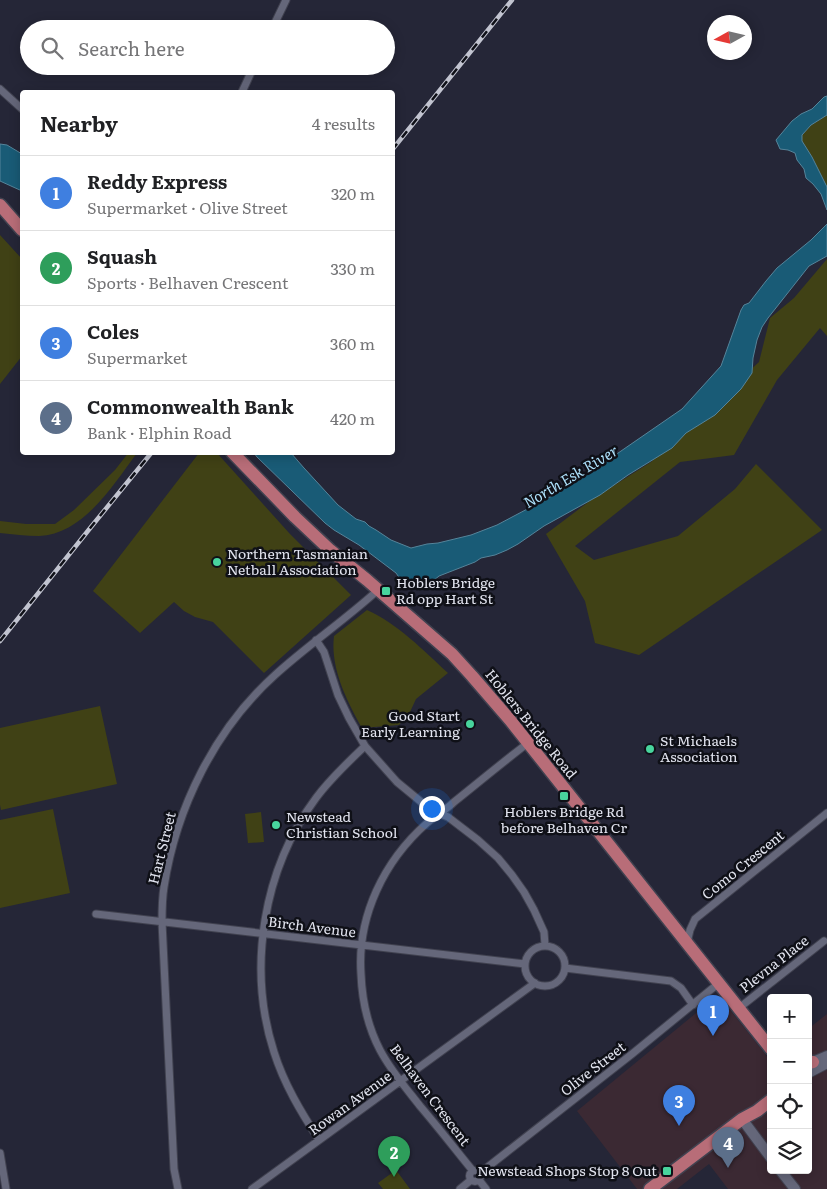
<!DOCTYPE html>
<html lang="en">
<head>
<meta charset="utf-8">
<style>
	body { margin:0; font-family:Literata,serif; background:#f6f6f6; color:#202124 }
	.controls { position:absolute; right:15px; bottom:15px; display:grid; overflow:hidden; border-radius:5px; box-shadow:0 2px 12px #0003 }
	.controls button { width:45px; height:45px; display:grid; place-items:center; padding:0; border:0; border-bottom:1px solid #e0e0e0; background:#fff; color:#202124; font:25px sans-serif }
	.compass { position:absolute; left:707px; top:15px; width:45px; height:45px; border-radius:50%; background:#fff; box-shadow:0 2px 12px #0003; rotate:262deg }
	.you { position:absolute; left:431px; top:808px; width:18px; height:18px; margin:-12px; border:4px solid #fff; border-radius:50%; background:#1a73e8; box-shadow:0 0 0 8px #1a73e833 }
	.badge { display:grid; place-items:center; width:32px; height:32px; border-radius:50%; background:#1a73e8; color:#fff; font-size:16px; font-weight:700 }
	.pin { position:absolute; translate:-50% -41px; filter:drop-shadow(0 1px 2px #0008) }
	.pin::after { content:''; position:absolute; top:26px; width:18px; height:15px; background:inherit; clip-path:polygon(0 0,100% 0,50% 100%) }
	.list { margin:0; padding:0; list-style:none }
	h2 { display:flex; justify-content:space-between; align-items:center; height:65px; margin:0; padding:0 20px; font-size:21px }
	h2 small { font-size:16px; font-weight:400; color:#757577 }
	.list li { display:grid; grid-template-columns:32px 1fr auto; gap:15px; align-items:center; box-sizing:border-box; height:75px; padding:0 20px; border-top:1px solid #e0e0e0 }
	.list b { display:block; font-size:19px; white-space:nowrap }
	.list p { margin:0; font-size:16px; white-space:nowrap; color:#757577 }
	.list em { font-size:16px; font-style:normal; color:#757577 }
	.icon { flex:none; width:28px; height:28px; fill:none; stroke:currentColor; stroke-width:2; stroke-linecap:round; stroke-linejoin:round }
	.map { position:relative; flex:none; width:827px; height:1189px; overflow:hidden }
	.search { position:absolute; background:#fff; box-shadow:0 2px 12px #0003; left:20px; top:20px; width:375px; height:55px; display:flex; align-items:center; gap:12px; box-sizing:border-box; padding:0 18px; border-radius:28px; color:#757577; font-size:19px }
	.panel { position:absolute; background:#fff; box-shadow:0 2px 12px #0003; left:20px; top:90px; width:375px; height:365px; border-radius:5px }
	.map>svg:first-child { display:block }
	.commercial { fill:#3b2933 }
	.green { fill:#404115 }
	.water { fill:#195b76; stroke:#55849a }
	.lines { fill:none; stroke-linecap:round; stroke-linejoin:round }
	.street-casing { stroke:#414250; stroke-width:9 }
	.secondary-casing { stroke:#414250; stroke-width:12 }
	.highway-casing { stroke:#414250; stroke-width:15 }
	.street { stroke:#65677a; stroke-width:7 }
	.secondary { stroke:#65677a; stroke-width:10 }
	.highway { stroke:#b86d78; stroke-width:12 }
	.rail-casing { stroke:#c2c4d0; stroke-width:4.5 }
	.rail { stroke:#0f1017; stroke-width:2.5; stroke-dasharray:8; stroke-linecap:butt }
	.poi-dot { fill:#48d49d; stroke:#0f1017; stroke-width:2 }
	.labels { text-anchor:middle; stroke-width:5; stroke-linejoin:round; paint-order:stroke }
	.poi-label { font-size:14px; fill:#e2e4ef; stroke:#0f1017; text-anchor:start }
	.street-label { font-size:14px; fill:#e2e4ef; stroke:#0f1017 }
	.water-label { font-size:15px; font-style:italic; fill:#aee1fb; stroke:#0f1017 }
</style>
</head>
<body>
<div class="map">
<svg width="827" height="1189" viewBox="0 0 827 1189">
	<rect width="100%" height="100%" fill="#252637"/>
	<path class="commercial" d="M718 995 770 1060H771V1170H808V1029L827 1014V1189H728L709 1164 677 1189H637L577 1111Z"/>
	<path class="green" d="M827 115V187L812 157 802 141V135L811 125Z
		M0 235 22 259V356L0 384Z
		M827 259V336L820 328 777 380 734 455 680 462 575 546 594 560 678 536 735 489 756 464 822 530 639 655 595 643 585 601 546 534 591 500 651 462 759 362 770 318 794 298Z
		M129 452 137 453C113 485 84 534 39 536 26 536 13 534 0 533V521L26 524H55L74 510 115 470Z
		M217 453 290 534 351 595 264 673 213 622 195 617 184 611 174 602 140 633 93 591 199 453Z
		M367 610C398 624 423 650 448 673L416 699 410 712 399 725 362 728C347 701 330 668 334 636Z
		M100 706 117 784 1 810 0 805V728Z
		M53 809 70 893 0 908V820Z
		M261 812 264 842 248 843 245 814Z
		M396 1170 410 1189H383L378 1183Z"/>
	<path class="water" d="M827 96V115L811 125 802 135V141L812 157 827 187V210L821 194 813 184 806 178 804 169 797 160 795 153 788 150 780 149 776 140 792 121 801 114 812 109 824 97Z
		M0 144 7 145 22 154V191L0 181Z
		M827 224V256L809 266 768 318 762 327 757 340 753 358 752 373 741 389 715 415 686 433 672 448 628 475 600 495 544 526 518 544 507 550 495 555 481 558 475 562 439 576 433 581 413 585 403 583 396 573 359 545 334 530 325 523 257 457 254 453H291L304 468 338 505 356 519 365 522 369 526 376 530 391 540 411 548 427 544 438 543 471 535 497 525 550 497 592 471 682 409 721 366 741 310 744 305 749 303 766 281 777 268 811 240Z"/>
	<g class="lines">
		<defs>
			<path id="street" d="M272 29 286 0
				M0 89 22 109
				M242 92 254 66
				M316 640 324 652 338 695 349 718 365 746 397 782 431 810 448 817 478 840 498 858 512 875 524 892 534 910 544 932 545 945
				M96 914 525 964
				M687 943 690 930 695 919 827 813
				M525 966a20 20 0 1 1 40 0a20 20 0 1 1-40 0Z
				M565 968 671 981 681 988 693 1005
				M739 1008 824 941
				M319 1140C301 1112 284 1084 274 1052 247 968 263 869 316 798 330 779 348 762 365 746
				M0 1153 6 1189
				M469.5 1176a5.5 5.5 0 1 1 11 0a5.5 5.5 0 1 1-11 0Z
				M473 1171C455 1149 438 1127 420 1106 406 1088 391 1071 380 1050 368 1027 362 1000 361 974 357 916 384 861 427 823 436 815 446 810 454 802 479 782 503 762 528 743
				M480 1173 632 1054 719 983
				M479 1180 486 1189
				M178 1189 174 1169 162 922C162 910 162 899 164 887 176 808 215 729 275 675 308 645 345 620 378 590
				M252 1189 535 983
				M460 1189 471 1180"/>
			<path id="secondary" d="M808 1064 827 1056
				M808 1073 827 1063
				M742 1119 771 1158
				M780 1170 795 1189"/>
			<path id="highway" d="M0 205 22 230
				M232 452 295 517 330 550 367 580 452 654 472 676 510 720 771 1049
				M808 1063 813 1062
				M650 1189 742 1119 757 1111 771 1100"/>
		</defs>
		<use href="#street" class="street-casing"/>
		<use href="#secondary" class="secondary-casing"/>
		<use href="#highway" class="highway-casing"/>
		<use href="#street" class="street"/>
		<use href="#secondary" class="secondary"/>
		<use href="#highway" class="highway"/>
		<defs>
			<path id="rail" d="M392 150 512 0
				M0 641 91 527 152 452"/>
		</defs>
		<use href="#rail" class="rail-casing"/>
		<use href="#rail" class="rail"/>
	</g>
	<g class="poi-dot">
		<circle cx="217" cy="562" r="5"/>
		<rect x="381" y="586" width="10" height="10" rx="2.5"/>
		<circle cx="470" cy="724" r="5"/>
		<circle cx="650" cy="749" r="5"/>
		<rect x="559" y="791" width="10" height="10" rx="2.5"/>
		<circle cx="276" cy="825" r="5"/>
		<rect x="662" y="1166" width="10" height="10" rx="2.5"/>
	</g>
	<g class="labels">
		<g class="poi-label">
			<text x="227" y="559">Northern Tasmanian<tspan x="227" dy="16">Netball Association</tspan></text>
			<text x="396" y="588">Hoblers Bridge<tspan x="396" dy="16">Rd opp Hart St</tspan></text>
			<text x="460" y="721" text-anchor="end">Good Start<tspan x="460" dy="16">Early Learning</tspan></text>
			<text x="660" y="746">St Michaels<tspan x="660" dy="16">Association</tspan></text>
			<text x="564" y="817" text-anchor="middle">Hoblers Bridge Rd<tspan x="564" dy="16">before Belhaven Cr</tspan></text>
			<text x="286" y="822">Newstead<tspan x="286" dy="16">Christian School</tspan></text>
			<text x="657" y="1176" text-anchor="end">Newstead Shops Stop 8 Out</text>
		</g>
		<g class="street-label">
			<text transform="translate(531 724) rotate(51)" y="5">Hoblers Bridge Road</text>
			<text transform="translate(162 848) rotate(-76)" y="5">Hart Street</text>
			<text transform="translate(743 865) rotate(-39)" y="5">Como Crescent</text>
			<text transform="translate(312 927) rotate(7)" y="5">Birch Avenue</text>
			<text transform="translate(774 964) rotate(-38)" y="5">Plevna Place</text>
			<text transform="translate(593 1069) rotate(-38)" y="5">Olive Street</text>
			<text transform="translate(430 1095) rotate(53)" y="5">Belhaven Crescent</text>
			<text transform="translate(350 1103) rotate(-36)" y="5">Rowan Avenue</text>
		</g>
		<g class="water-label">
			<text transform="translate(571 477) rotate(-31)" y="5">North Esk River</text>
		</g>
	</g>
</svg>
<div class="controls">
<button>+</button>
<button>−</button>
<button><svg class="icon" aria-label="locate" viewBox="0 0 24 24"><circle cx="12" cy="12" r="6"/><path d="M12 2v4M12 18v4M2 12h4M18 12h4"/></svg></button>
<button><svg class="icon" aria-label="layers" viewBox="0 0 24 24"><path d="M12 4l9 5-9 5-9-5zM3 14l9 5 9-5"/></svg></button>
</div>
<svg class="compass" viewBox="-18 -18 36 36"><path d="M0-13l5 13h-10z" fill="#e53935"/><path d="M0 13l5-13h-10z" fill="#757577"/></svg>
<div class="you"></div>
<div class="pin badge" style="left:713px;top:1036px;background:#3f7fe0">1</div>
<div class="pin badge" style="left:394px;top:1177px;background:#2e9e5b">2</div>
<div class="pin badge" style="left:679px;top:1126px;background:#3f7fe0">3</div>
<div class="pin badge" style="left:728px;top:1168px;background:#5c6f8a">4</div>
<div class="search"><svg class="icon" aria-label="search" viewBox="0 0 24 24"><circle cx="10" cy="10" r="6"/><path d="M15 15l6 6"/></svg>Search here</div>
<section class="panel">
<h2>Nearby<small>4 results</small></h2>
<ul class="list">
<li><span class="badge" style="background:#3f7fe0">1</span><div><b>Reddy Express</b><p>Supermarket · Olive Street</p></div><em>320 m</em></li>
<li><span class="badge" style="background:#2e9e5b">2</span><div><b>Squash</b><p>Sports · Belhaven Crescent</p></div><em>330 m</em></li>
<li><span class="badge" style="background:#3f7fe0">3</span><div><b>Coles</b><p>Supermarket</p></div><em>360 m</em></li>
<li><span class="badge" style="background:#5c6f8a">4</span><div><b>Commonwealth Bank</b><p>Bank · Elphin Road</p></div><em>420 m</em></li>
</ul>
</section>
</div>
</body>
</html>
